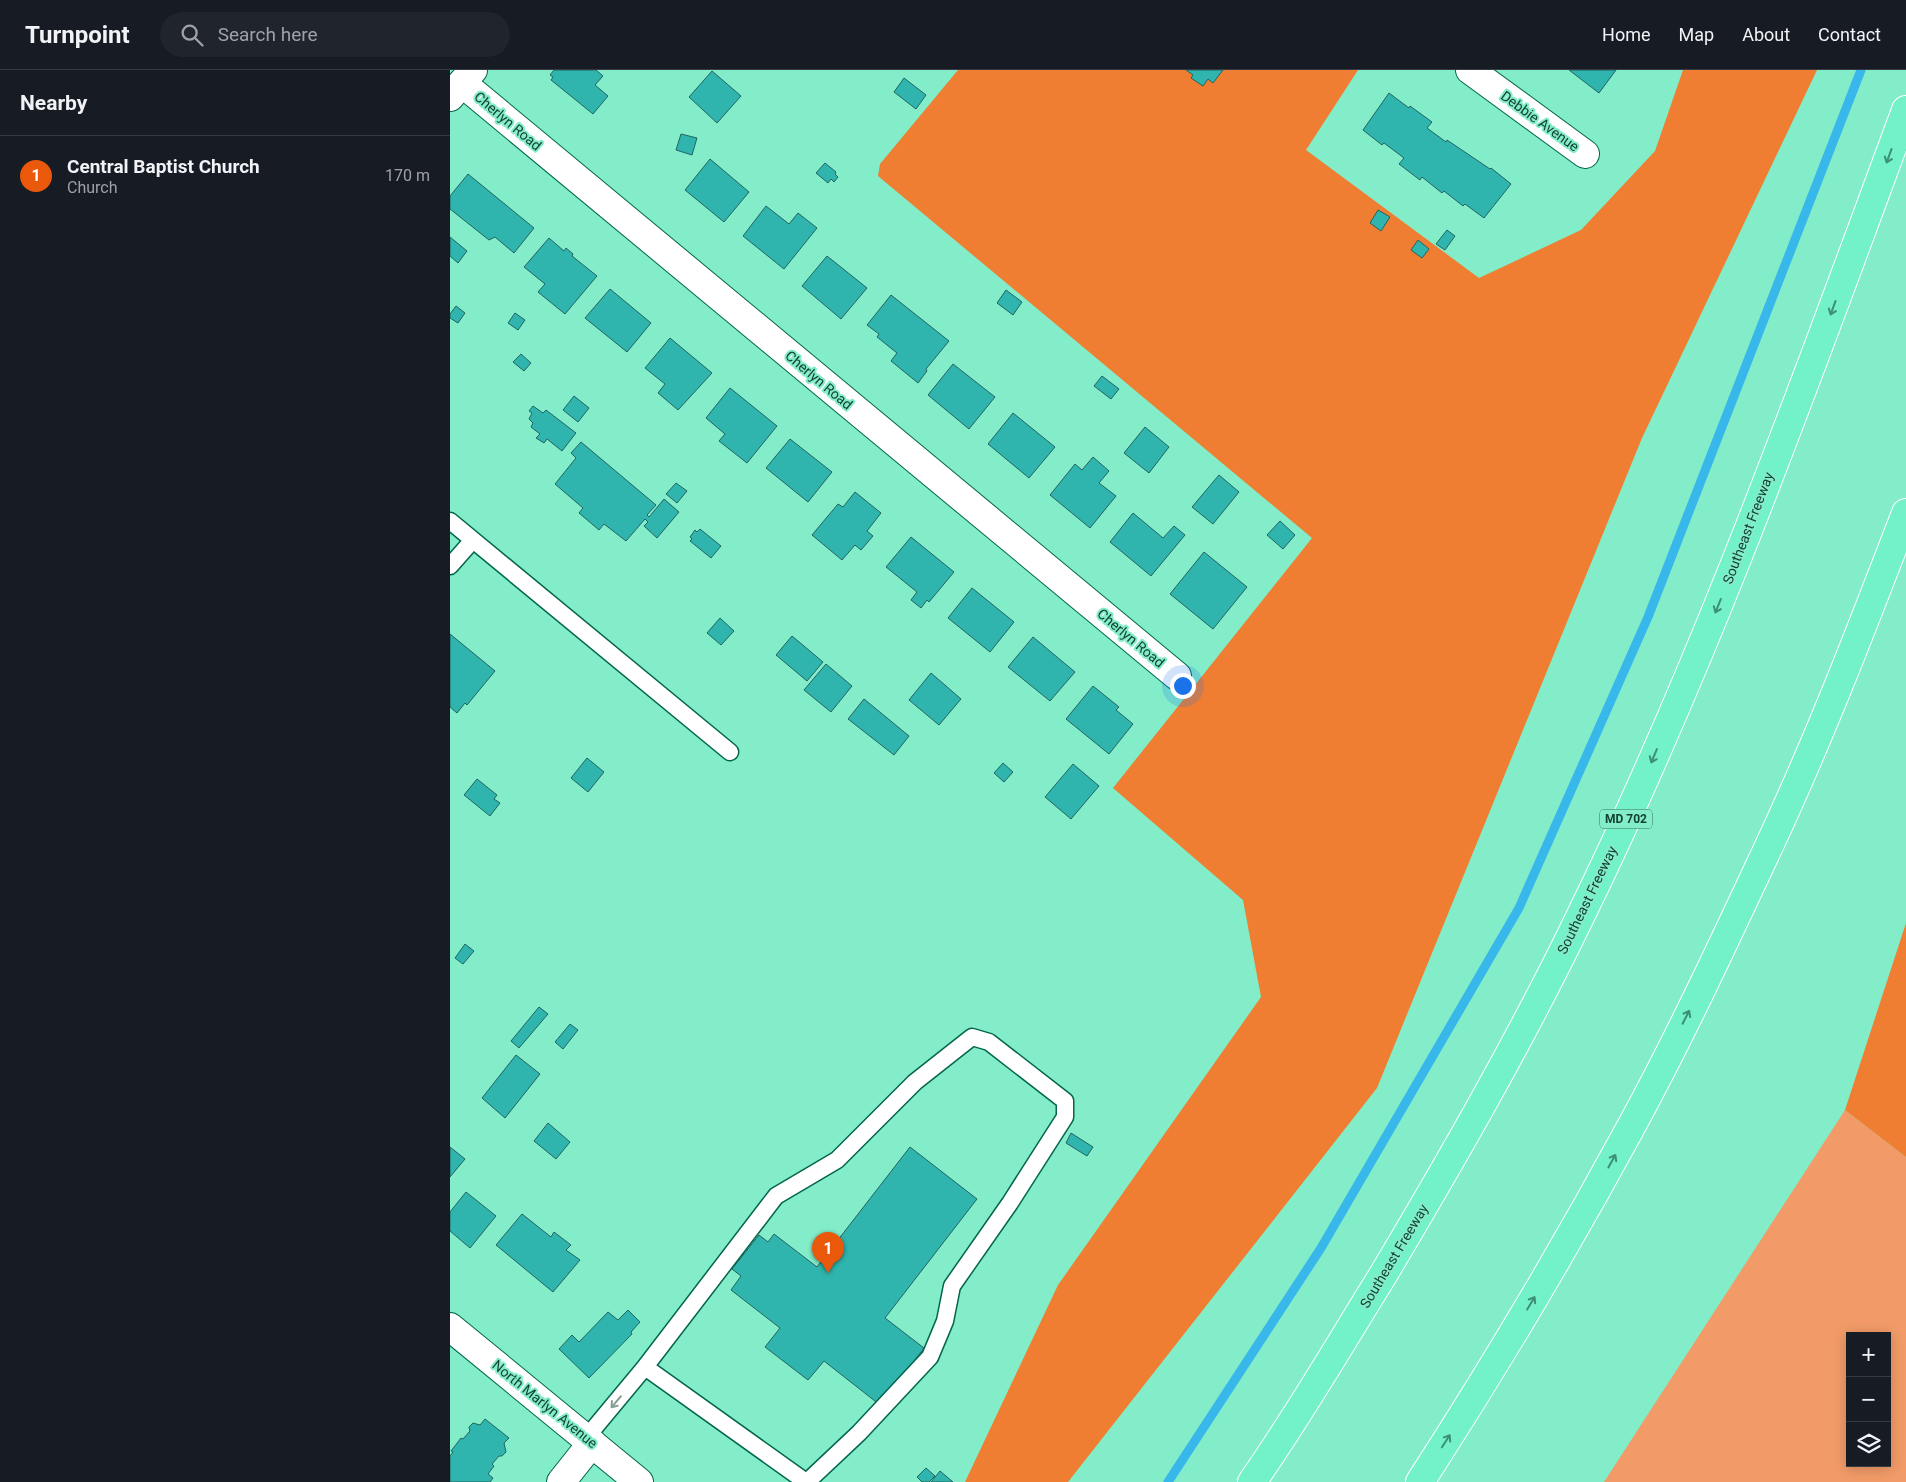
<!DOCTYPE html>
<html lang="en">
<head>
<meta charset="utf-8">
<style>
	body { margin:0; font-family:Roboto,sans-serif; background:#20242c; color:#f1f3f6 }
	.controls { position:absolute; right:15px; bottom:15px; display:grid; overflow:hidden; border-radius:0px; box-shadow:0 2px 12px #0003 }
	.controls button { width:45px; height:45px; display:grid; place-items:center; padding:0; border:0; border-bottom:1px solid #363941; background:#171b24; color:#f1f3f6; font:25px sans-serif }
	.you { position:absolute; left:732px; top:615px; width:18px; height:18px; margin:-12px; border:4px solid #fff; border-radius:50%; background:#1a73e8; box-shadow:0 0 0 8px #1a73e833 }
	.badge { display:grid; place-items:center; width:32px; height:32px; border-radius:50%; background:#ea580c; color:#fff; font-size:16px; font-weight:700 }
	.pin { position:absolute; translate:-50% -41px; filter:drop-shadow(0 1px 2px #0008) }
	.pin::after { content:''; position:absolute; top:26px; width:18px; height:15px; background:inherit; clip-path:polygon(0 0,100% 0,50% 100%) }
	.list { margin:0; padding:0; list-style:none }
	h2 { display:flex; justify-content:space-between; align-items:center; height:65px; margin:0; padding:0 20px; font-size:21px }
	h2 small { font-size:16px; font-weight:400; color:#9ea1a6 }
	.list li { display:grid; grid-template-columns:32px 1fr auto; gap:15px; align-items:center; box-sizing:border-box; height:80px; padding:0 20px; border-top:1px solid #363941 }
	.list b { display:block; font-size:19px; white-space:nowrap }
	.list p { margin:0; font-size:16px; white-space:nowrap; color:#9ea1a6 }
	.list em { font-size:16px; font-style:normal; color:#9ea1a6 }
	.icon { flex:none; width:28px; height:28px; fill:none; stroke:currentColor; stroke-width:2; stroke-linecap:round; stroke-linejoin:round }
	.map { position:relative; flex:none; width:1456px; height:1412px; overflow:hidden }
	header { display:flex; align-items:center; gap:30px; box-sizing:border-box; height:70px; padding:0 25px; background:#171b24; border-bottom:1px solid #363941 }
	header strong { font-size:24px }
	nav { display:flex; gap:28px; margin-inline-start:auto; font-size:18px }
	.search { width:350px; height:45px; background:#20242c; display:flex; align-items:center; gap:12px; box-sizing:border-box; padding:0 18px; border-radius:28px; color:#9ea1a6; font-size:19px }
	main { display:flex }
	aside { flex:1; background:#171b24 }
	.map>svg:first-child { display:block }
	.green { fill:#f29b68; fill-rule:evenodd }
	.forest { fill:#ef7e32 }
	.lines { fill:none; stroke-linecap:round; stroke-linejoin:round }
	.stream { stroke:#38b7eb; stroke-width:9 }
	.building { fill:#30b4ae; stroke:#236461 }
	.service-casing { stroke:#03654e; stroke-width:19 }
	.minor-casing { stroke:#03654e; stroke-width:30 }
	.tertiary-casing { stroke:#03654e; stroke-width:30 }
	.motorway-casing { stroke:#fff; stroke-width:30 }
	.service { stroke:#fff; stroke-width:16 }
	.minor { stroke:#fff; stroke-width:28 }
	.tertiary { stroke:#fff; stroke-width:28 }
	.motorway { stroke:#73f1c9; stroke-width:28 }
	.oneway { stroke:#3d8f75 }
	.oneway2 { stroke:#889f98 }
	.labels { text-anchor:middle; stroke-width:4; stroke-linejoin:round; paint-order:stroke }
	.shield { fill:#83ecc9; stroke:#33735f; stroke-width:1 }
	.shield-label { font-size:12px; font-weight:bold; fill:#113f31 }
	.street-label { font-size:14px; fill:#113f31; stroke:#83ecc9 }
</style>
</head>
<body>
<header>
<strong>Turnpoint</strong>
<div class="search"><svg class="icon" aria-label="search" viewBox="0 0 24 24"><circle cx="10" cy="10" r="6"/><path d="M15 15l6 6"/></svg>Search here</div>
<nav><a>Home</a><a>Map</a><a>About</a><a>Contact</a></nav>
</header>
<main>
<aside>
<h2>Nearby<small></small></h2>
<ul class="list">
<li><span class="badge">1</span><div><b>Central Baptist Church</b><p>Church</p></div><em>170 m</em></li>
</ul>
</aside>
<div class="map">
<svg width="1456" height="1412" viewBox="0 0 1456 1412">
	<rect width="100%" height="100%" fill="#83ecc9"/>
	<path class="green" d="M1395 1040 1456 1087V1412H1154ZM1400 1266H1437V1393H1400Z"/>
	<path class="forest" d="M508 0H908L856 80 1029 208 1131 160 1205 81 1233 0H1367L1192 368 927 1018 618 1412H515L608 1215 811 927 793 830 663 718 862 468 428 106 430 94Z
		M1456 853V1087L1395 1040Z"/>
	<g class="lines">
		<path class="stream" d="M718 1412 871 1178 1069 838 1198 547 1411 0"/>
	</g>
	<path class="building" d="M104 0H146L153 6 145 15 158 26 143 44 101 10 103 7 100 5Z
		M736 0H773L763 13 758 9 753 16 741 8 743 5Z
		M1119 0H1166L1149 23Z
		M262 1 291 26 267 53 239 27Z
		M454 8 476 25 466 39 444 22Z
		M939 23 959 38 960 36 982 52 977 58 996 72 997 70 1040 99 1041 98 1061 114 1034 148 1015 134 1013 136 994 121 992 123 972 107 970 110 949 94 954 88 934 73 932 75 913 60Z
		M231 64 247 68 242 85 226 80Z
		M260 89 299 122 274 152 235 120Z
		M375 93 386 102 385 104 388 107 384 112 381 109 378 113 366 103Z
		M18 104 84 158 64 183 45 167 39 170 0 139V126Z
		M316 136 339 154 348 143 367 158 334 199 293 166Z
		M928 140 940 147 931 161 920 153Z
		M997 160 1005 166 995 180 986 174Z
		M0 167 17 181 8 193 0 186Z
		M99 168 114 181 116 178 123 184 122 186 147 206 115 244 88 222 95 214 74 197Z
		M968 170 979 179 972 188 961 180Z
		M377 186 417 218 391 249 352 216Z
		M160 219 201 253 177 282 135 248Z
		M556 220 572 232 563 245 547 233Z
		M441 225 499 271 476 299 477 301 468 313 441 291 447 283 427 267 429 264 417 255Z
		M6 236 15 243 8 253 0 248V244Z
		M65 243 75 250 68 260 58 253Z
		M220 268 262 303 228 340 208 323 215 314 195 298Z
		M71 284 81 293 74 301 63 292Z
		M503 294 545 327 519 359 478 325Z
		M652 306 669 319 661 329 644 316Z
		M280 318 327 356 297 393 269 371 275 364 256 348Z
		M124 326 139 338 128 352 113 340Z
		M83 336 93 343 96 340 126 363 112 381 97 369 94 373 86 368 90 364 81 357 83 353 79 349 82 343 79 341Z
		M563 343 605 377 579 408 538 374Z
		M695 357 719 377 699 403 674 383Z
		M340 369 382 402 358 432 316 398Z
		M131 372 206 435 197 445 199 447 214 429 229 442 207 468 194 456 198 452 195 449 176 471 154 454 149 460 129 443 133 438 105 414 126 388 121 383Z
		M643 387 659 401 649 413 666 426 640 458 600 425 625 394 632 400Z
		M769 405 789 422 763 454 742 437Z
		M226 413 237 421 227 433 216 424Z
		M405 422 431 443 417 461 423 466 411 480 405 475 392 490 362 465 388 434 393 437Z
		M683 443 713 468 724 456 735 465 701 506 660 472Z
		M830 451 845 465 833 479 817 465Z
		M250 459 271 476 261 488 240 471 242 469 240 467 245 460 247 462Z
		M461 467 504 502 479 532 477 530 471 538 461 530 467 522 436 497Z
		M754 482 797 517 763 559 720 524Z
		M522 518 564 552 540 582 498 548Z
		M270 548 284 561 271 575 257 563Z
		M0 564 45 601 17 635 15 633 7 643 0 637Z
		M342 566 373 592 357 611 326 585Z
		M583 567 625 602 600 631 558 597Z
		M376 594 402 616 381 642 354 620Z
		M481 603 511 629 489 655 459 630Z
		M643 616 669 637 666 640 683 654 659 684 616 649Z
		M414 629 459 666 444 685 398 649Z
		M137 688 154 702 138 722 121 708Z
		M553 693 563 702 554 712 544 703Z
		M623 694 649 716 621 749 595 727Z
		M27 709 47 725 44 729 50 733 40 746 14 725Z
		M15 874 24 881 13 894 5 888Z
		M89 937 98 944 69 978 61 971Z
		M120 954 128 960 113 979 105 972Z
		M66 985 90 1004 55 1048 32 1028Z
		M98 1053 120 1072 106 1089 84 1071Z
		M621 1063 643 1077 637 1086 616 1073Z
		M0 1077 15 1089 0 1107Z
		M460 1077 527 1129 435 1248 474 1278 430 1335 374 1291 358 1310 315 1277 330 1258 281 1220 291 1206 282 1199 309 1165 318 1172 324 1164 367 1197Z
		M16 1122 46 1146 20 1178 0 1161V1142Z
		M72 1144 101 1167 104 1162 121 1175 116 1180 130 1190 103 1222 46 1175Z
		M178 1240 190 1252 181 1262 182 1264 139 1308 109 1279 122 1265 129 1272 158 1242 168 1250Z
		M35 1349 59 1368 54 1373 56 1382 52 1386H49L42 1394 44 1396 38 1404 43 1408 40 1412H0V1386L3 1382 1 1381 11 1368 13 1369 20 1361 19 1357 23 1353 30 1355Z
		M476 1398 485 1406 479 1412H472L467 1407Z
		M490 1401 503 1412H481Z"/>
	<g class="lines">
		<defs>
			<path id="service" d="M0 451 280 682
				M0 496 23 470
				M195 1297 356 1412
				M136 1368 195 1297 326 1126 387 1090 465 1012 522 967 539 972 615 1031V1047L560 1133 502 1216 495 1251 480 1287 409 1363 357 1412"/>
			<path id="minor" d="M1020 0 1135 84
				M12 13 727 606
				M111 1412 142 1373"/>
			<path id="tertiary" d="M0 27 23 0
				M0 1257 189 1412"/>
			<path id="motorway" d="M802 1412C849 1345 890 1274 933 1205 1002 1089 1070 971 1129 849 1257 588 1355 313 1456 40
				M970 1412C1045 1296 1116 1177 1182 1055 1231 965 1275 870 1319 776 1370 667 1413 555 1456 443"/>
		</defs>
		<use href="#service" class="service-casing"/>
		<use href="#minor" class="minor-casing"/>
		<use href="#tertiary" class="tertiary-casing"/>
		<use href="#motorway" class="motorway-casing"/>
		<use href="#service" class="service"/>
		<use href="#minor" class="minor"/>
		<use href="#tertiary" class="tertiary"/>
		<use href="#motorway" class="motorway"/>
	</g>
	<defs><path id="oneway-shaft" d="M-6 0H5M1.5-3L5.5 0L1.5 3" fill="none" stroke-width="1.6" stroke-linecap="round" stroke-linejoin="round" transform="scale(1.25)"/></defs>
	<g class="oneway">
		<use href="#oneway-shaft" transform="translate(1439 86) rotate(110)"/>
		<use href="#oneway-shaft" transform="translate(1383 238) rotate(110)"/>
		<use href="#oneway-shaft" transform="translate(1268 536) rotate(112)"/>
		<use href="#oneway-shaft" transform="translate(1204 686) rotate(113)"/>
		<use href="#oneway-shaft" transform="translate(1236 947) rotate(-63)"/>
		<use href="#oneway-shaft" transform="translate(1162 1091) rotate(-61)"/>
		<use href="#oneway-shaft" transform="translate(1081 1233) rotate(-59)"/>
		<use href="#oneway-shaft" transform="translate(996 1371) rotate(-57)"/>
	</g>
	<use class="oneway2" href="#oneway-shaft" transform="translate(166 1332) rotate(130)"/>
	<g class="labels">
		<rect class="shield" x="1150" y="739.5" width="52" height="19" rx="4"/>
		<g class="shield-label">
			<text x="1176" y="753">MD 702</text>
		</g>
		<g class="street-label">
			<text transform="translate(58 51) rotate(40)" y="5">Cherlyn Road</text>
			<text transform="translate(1090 51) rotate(36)" y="5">Debbie Avenue</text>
			<text transform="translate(369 310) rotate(40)" y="5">Cherlyn Road</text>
			<text transform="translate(1298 458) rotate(-69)" y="5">Southeast Freeway</text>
			<text transform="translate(681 568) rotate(40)" y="5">Cherlyn Road</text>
			<text transform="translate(1137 830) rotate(-64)" y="5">Southeast Freeway</text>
			<text transform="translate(944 1186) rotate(-59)" y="5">Southeast Freeway</text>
			<text transform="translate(95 1334) rotate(39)" y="5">North Marlyn Avenue</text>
		</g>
	</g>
</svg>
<div class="controls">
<button>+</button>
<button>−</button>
<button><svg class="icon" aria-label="layers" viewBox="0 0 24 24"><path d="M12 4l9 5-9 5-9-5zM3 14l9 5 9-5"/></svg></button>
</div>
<div class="you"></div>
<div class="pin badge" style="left:378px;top:1203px">1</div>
</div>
</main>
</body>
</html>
